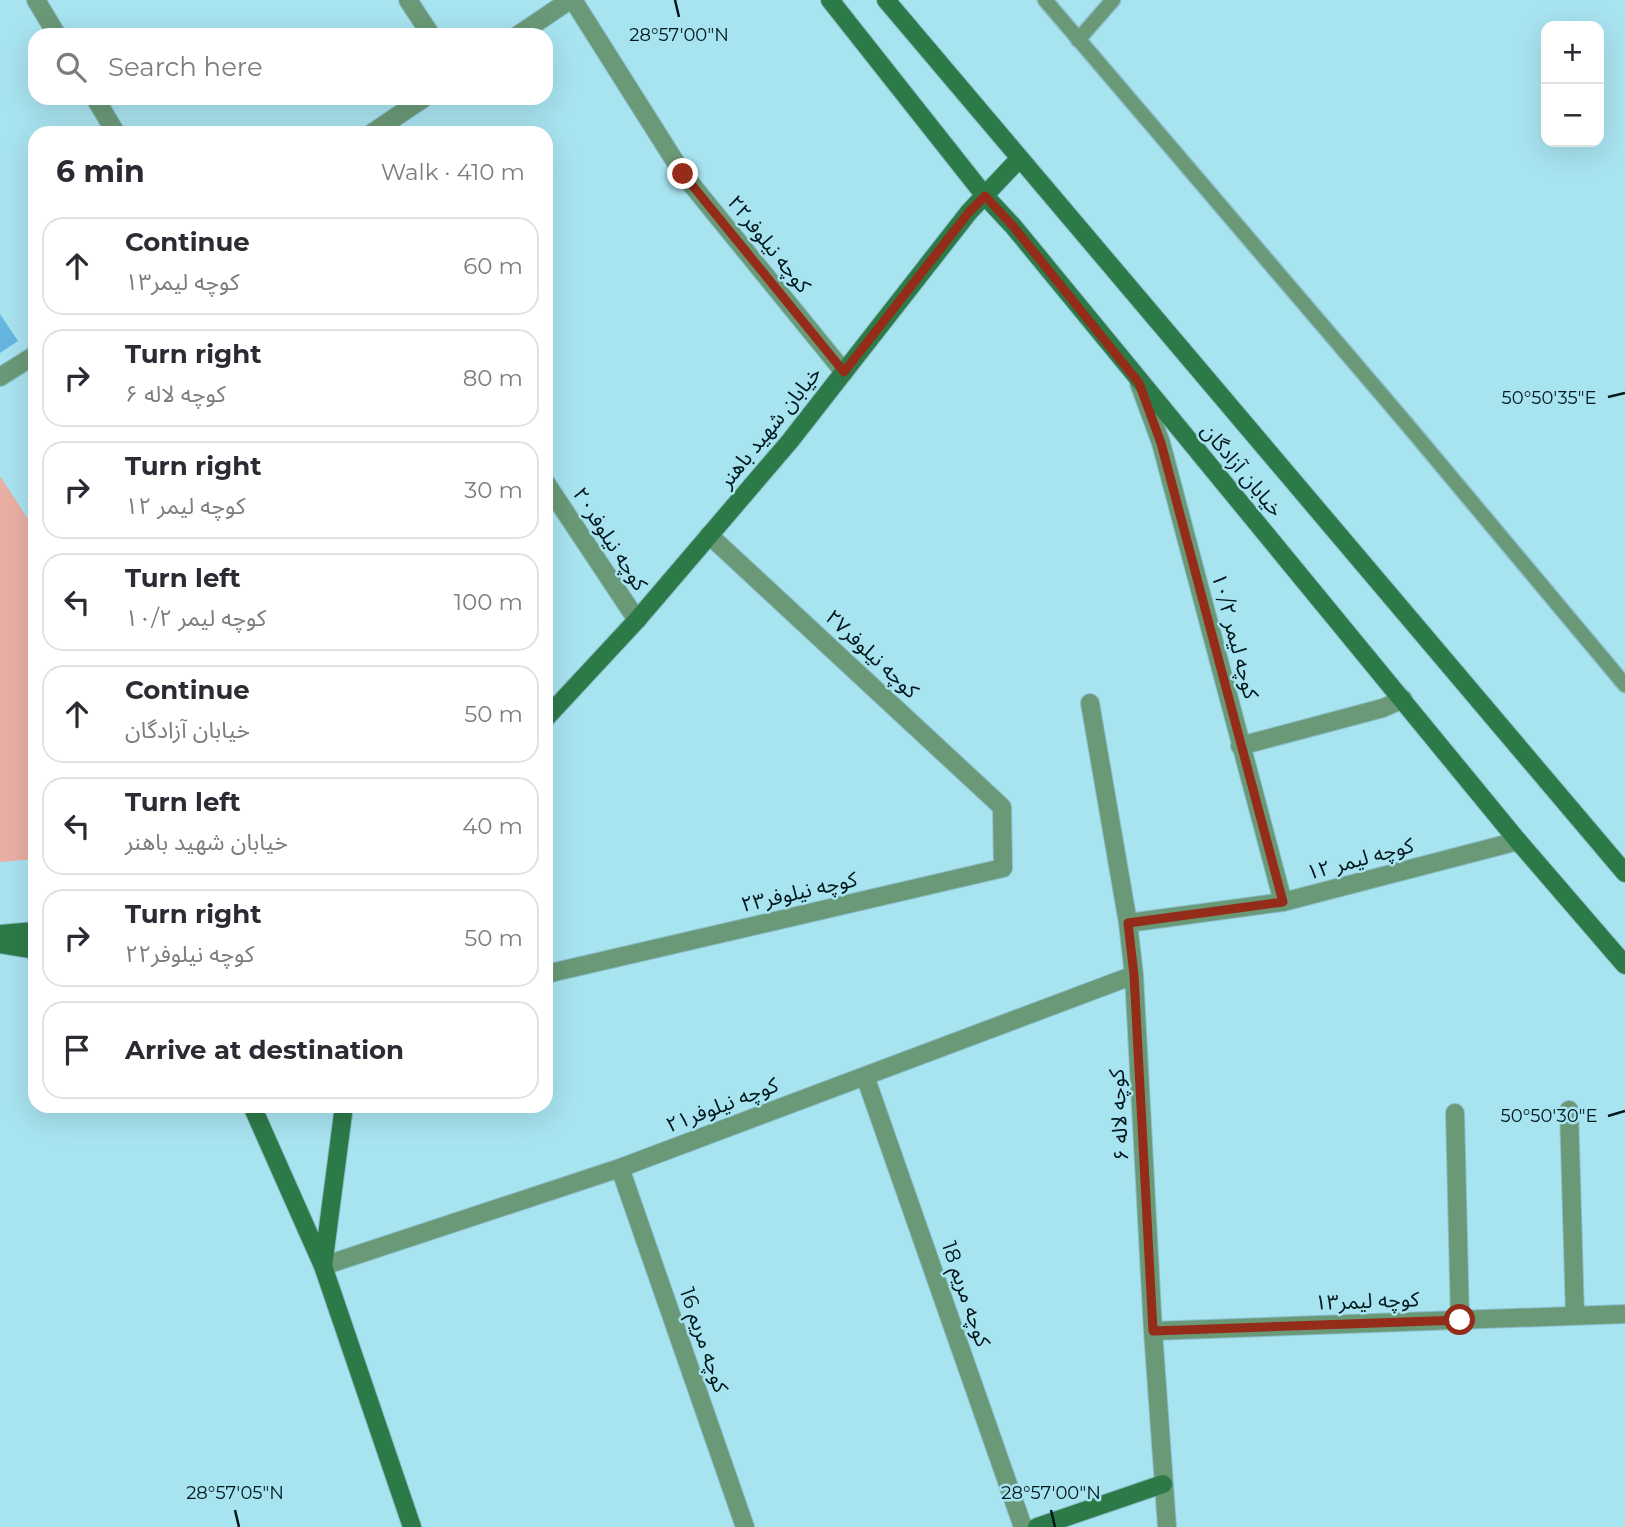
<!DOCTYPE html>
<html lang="en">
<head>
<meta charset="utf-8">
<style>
	body { margin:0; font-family:Montserrat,"Noto Sans Arabic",sans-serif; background:#f2f2f3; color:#2b2b33 }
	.controls { position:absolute; right:21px; top:21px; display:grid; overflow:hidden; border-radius:14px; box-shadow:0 7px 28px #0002 }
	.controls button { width:63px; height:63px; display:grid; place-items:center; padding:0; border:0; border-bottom:2px solid #e1e1e2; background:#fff; color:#2b2b33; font:35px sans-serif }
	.stop { position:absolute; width:21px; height:21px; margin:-16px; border:5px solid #952c19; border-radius:50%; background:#fff }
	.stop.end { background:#952c19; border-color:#fff; box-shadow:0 2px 7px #0008 }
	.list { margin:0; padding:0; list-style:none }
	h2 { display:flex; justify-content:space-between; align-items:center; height:91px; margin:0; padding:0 28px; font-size:30px }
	h2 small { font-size:23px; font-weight:400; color:#7c7c81 }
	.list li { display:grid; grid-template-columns:46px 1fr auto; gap:21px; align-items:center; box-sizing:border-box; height:98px; margin:0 14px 14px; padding:0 14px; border:2px solid #e1e1e2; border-radius:21px }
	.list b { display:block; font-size:26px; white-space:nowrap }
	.list p { margin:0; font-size:23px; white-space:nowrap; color:#7c7c81 }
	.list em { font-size:23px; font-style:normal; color:#7c7c81 }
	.icon { flex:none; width:38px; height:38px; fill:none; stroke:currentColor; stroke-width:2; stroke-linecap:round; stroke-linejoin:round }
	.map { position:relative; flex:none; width:1625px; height:1527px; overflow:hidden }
	.search { position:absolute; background:#fff; box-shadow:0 7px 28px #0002; left:28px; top:28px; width:525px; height:77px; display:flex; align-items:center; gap:18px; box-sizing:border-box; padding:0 24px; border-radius:21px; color:#7c7c81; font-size:26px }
	.panel { position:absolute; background:#fff; box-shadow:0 7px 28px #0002; left:28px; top:126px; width:525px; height:987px; border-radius:21px }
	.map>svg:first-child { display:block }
	.green { fill:#eaafa3 }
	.building { fill:#65b6e0 }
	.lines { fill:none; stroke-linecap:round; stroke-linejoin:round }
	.lane-casing { stroke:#8abeca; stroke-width:17 }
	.street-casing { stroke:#8abeca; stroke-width:20 }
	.secondary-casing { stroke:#8abeca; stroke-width:20 }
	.lane { stroke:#6a9977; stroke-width:14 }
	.street { stroke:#6a9977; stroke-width:18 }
	.secondary { stroke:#2d7a49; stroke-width:18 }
	.route { stroke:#952c19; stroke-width:9 }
	.ticks { fill:none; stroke:#01181c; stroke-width:2.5 }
	.labels { text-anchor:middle; stroke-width:5; stroke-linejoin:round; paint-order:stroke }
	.street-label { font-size:21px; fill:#01181c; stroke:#a8e3f0 }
	.ticks-label { font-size:18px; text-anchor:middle; fill:#01181c; stroke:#a8e3f0; stroke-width:5; stroke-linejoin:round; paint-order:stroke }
</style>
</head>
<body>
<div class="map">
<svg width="1625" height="1527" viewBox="0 0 1625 1527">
	<rect width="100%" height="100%" fill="#a8e3f0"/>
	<path class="green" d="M0 476 35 530V859L0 862Z"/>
	<path class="building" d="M0 314 18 341 0 353Z"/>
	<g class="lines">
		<defs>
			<path id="lane" d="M1045 0 1405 422 1625 685
				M1078 40 1113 0"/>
			<path id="street" d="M36 0 57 35
				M408 0 431 35
				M573 0 683 174 844 372
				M518 35 570 0
				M95 98 116 133
				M372 133 424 98
				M0 377 35 355
				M1139 383 1161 443 1283 902
				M546 483 637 620
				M1090 703 1128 923 1134 975 1153 1331 1167 1527
				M1240 746 1383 708 1403 699
				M1128 923 1283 902 1518 841
				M546 974 1003 868 1002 807 709 535
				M865 1076 1023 1527
				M1569 1110 1575 1316
				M1455 1113 1460 1320
				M620 1168 745 1527
				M323 1266 620 1168 1134 975
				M1153 1331 1625 1314"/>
			<path id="secondary" d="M830 0 985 196 1013 226 1518 841 1625 965
				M886 0 1625 873
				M546 718 637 620 790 441 969 212 1020 158
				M0 934 35 931
				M0 944 35 950
				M252 1106 323 1266 412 1527
				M323 1266 344 1106
				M1037 1527 1163 1484"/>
		</defs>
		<use href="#lane" class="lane-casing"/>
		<use href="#street" class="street-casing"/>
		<use href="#secondary" class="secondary-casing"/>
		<use href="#lane" class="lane"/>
		<use href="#street" class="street"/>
		<use href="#secondary" class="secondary"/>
	</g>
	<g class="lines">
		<path class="route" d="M683 174 844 372 969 212 985 196 1013 226 1139 383 1161 443 1283 902 1128 923 1134 975 1153 1331 1460 1320"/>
	</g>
	<path class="ticks" d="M675 0 679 17M1608 397 1625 393M1608 1116 1625 1111M235 1510 239 1527M1051 1510 1055 1527"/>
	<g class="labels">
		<g class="street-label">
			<text transform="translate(769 244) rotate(51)" y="7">کوچه نیلوفر۲۲</text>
			<text transform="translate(770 427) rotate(-51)" y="7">خیابان شهید باهنر</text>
			<text transform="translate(1242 470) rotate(50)" y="7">خیابان آزادگان</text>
			<text transform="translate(610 539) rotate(57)" y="7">کوچه نیلوفر۲۰</text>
			<text transform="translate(1235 636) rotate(75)" y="7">کوچه لیمر ۱۰/۲</text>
			<text transform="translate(872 654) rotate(43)" y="7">کوچه نیلوفر۲۷</text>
			<text transform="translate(1360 859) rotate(-15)" y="7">کوچه لیمر ۱۲</text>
			<text transform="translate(799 892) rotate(-13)" y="7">کوچه نیلوفر۲۳</text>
			<text transform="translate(722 1105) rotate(-21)" y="7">کوچه نیلوفر۲۱</text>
			<text transform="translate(1119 1115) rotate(-93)" y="7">کوچه لاله ۶</text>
			<text transform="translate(966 1294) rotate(71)" y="7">کوچه مریم 18</text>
			<text transform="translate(1367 1301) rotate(-2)" y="7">کوچه لیمر۱۳</text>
			<text transform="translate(704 1340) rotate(71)" y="7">کوچه مریم 16</text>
		</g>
	</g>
	<g class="ticks-label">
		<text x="679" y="41">28°57'00"N</text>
		<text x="1549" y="404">50°50'35"E</text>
		<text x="1549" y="1122">50°50'30"E</text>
		<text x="235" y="1499">28°57'05"N</text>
		<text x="1051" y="1499">28°57'00"N</text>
	</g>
</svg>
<div class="controls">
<button>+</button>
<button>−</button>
</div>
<div class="stop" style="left:1460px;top:1320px"></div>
<div class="stop end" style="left:683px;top:174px"></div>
<div class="search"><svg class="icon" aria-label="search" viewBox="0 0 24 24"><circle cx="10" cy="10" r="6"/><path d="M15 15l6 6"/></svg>Search here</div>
<section class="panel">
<h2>6 min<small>Walk · 410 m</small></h2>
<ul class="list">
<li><svg class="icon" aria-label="ahead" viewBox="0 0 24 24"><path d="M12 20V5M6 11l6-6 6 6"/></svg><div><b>Continue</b><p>کوچه لیمر۱۳</p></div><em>60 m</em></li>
<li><svg class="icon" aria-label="right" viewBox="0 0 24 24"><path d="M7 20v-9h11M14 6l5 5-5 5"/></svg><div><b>Turn right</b><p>کوچه لاله ۶</p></div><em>80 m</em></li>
<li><svg class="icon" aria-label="right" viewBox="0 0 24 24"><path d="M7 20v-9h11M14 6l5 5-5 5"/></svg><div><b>Turn right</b><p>کوچه لیمر ۱۲</p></div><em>30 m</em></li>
<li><svg class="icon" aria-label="left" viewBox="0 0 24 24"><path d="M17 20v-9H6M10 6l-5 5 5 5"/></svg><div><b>Turn left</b><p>کوچه لیمر ۱۰/۲</p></div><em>100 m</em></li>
<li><svg class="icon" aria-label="ahead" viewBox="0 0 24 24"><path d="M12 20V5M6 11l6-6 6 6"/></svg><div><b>Continue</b><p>خیابان آزادگان</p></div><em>50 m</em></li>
<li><svg class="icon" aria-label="left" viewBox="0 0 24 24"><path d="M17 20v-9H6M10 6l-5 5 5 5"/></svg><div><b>Turn left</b><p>خیابان شهید باهنر</p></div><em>40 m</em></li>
<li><svg class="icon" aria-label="right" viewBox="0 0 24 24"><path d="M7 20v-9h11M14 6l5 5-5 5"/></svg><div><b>Turn right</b><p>کوچه نیلوفر۲۲</p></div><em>50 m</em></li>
<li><svg class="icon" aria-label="arrive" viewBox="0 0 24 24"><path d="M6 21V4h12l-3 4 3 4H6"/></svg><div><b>Arrive at destination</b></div></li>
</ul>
</section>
</div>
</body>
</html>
